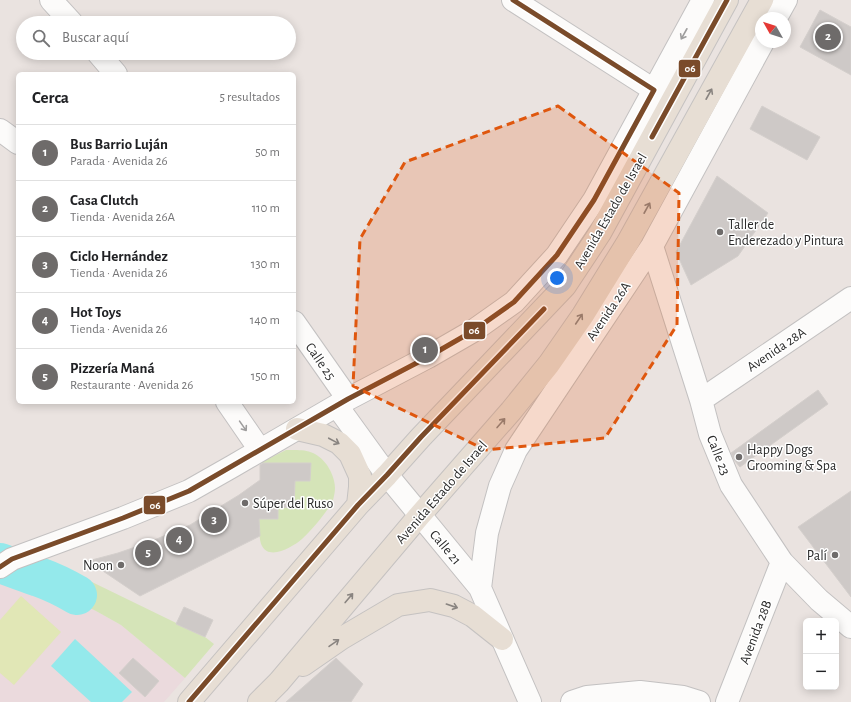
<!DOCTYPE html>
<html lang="es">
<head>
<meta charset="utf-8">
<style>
	body { margin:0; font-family:"Alegreya Sans",sans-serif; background:#f2f2f2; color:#202124 }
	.controls { position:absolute; right:12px; bottom:12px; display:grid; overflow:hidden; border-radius:6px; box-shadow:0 2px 10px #0003 }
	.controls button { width:36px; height:36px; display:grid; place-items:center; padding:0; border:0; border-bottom:1px solid #e0e0e0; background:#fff; color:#202124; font:20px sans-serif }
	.compass { position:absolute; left:755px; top:12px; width:36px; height:36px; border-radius:50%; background:#fff; box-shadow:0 2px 10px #0003; rotate:309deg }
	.you { position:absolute; left:557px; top:278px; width:14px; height:14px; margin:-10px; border:3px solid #fff; border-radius:50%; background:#1a73e8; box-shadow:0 0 0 6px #1a73e833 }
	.badge { display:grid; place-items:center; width:26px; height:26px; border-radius:50%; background:#6e6b6a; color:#fff; font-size:13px; font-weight:700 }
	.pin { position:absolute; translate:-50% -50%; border:2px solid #fff; box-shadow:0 1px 4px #0006 }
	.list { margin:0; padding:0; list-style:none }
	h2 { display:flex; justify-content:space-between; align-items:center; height:52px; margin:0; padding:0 16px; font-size:17px }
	h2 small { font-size:13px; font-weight:400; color:#757577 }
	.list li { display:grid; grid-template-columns:26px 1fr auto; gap:12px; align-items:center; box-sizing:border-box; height:56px; padding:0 16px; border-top:1px solid #e0e0e0 }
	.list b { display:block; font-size:15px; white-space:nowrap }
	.list p { margin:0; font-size:13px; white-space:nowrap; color:#757577 }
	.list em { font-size:13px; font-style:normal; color:#757577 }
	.icon { flex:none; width:22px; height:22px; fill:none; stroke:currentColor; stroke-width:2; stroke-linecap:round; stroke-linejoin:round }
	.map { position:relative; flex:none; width:851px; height:702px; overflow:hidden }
	.search { position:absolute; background:#fff; box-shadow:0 2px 10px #0003; left:16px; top:16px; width:280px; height:44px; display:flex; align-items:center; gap:10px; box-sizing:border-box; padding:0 14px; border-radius:22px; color:#757577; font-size:15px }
	.panel { position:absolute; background:#fff; box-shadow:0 2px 10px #0003; left:16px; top:72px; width:280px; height:332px; border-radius:6px }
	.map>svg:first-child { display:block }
	.medical { fill:#ebdadd }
	.green { fill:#d5e4b8 }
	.pitch { fill:#e1e7b6 }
	.water { fill:#94e9eb }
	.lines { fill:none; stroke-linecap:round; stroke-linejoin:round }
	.river { stroke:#94e9eb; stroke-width:40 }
	.building { fill:#cec9c7; stroke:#d4cfcc }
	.minor-casing { stroke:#c3c1c1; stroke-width:24 }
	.major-casing { stroke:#c5c2c1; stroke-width:24 }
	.minor { stroke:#fcfbfa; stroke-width:22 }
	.major { stroke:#e7ded4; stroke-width:22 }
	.bus-1-casing { stroke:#fff; stroke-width:8 }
	.bus-1 { stroke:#7a4b2a; stroke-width:5 }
	.oneway { stroke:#9e9d9d }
	.oneway2 { stroke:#898480 }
	.marked { fill:#df570e; fill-opacity:0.2; stroke:#df570e; stroke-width:3; stroke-dasharray:8 5; stroke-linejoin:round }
	.poi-dot { fill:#6e6b6a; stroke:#fff; stroke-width:1.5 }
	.labels { text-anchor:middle; stroke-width:3; stroke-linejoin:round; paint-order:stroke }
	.street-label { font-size:14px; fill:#2b2b2b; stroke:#fff }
	.poi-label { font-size:14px; fill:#2b2b2b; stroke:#fff; text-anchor:start }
	.line-badge { stroke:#fff; stroke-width:1.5 }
	.badge-label { font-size:11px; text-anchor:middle; font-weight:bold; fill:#fff }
</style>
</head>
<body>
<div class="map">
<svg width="851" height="702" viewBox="0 0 851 702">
	<rect width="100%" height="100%" fill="#eae3e0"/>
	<path class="medical" d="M11 575 51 589 96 611 121 625 185 678 164 702H0V583Z"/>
	<path class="green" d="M286 450C304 450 315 449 327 465 331 471 335 480 335 488 335 491 334 497 333 500 328 511 311 531 302 539 294 546 270 561 262 546 259 541 259 526 259 519H278V507L294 508 295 481H310V463H260Z
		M57 565 205 637 214 644 185 678 121 625 96 611 51 589 11 575 27 567Z"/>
	<path class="pitch" d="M21 596 61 632 14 685 0 673V620Z"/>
	<path class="water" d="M75 639 132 692 122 702H91L51 666Z"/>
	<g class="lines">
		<path class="river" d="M0 563C13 568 26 572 39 577 53 582 65 588 77 595"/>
	</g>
	<path class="building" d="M820 10 851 27V75L800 47Z
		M762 106 820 137 807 160 750 129Z
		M717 176 768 213 738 256 691 285 676 252Z
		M818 390 828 404 740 467 734 460 731 453Z
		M263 463H311L310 481H295L294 508 278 507V519H259L260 536 140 596 88 561 118 553 147 543 190 525 239 495 260 480V465Z
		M851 491V597L798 527Z
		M184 607 213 620 205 637 176 624Z
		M133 658 159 681 145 697 119 673Z
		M336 658 363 684 351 702H286Z"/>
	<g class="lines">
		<defs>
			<path id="minor" d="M51 0 72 23
				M513 0 654 90
				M776 18 786 0
				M98 53 116 74
				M0 130 18 143
				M652 246 701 400 710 434 731 485 782 562 819 600 851 627
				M294 322 348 399
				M701 400 851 298
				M227 402 260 450
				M337 406 387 475 420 515 480 588 530 702
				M0 567 12 559 123 518 189 491 233 466 348 399 428 357 473 331 514 302 557 255 594 200 703 0
				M480 588 487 533 500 486 516 450 652 246 763 42
				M572 702 587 697 640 692 683 697 699 702
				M727 702 782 562"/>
			<path id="major" d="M297 429 323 435 339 443 350 454 360 476V487L358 505
				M303 665 342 638 398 605 430 600 454 606 473 616 502 639
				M189 702 358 505 387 475 421 437 565 286 600 233 727 0
				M259 702 279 682 420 515 511 411 549 364 583 315 628 242 762 0"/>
		</defs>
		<use href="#minor" class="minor-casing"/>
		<use href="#major" class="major-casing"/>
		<use href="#minor" class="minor"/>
		<use href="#major" class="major"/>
		<defs>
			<path id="bus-1" d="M652 137 727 0
				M0 567 12 559 123 518 189 491 348 399 428 357 473 331 514 302 557 255 594 200 654 90 513 0
				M189 702 358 505 387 475 421 437 544 309"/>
		</defs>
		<use href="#bus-1" class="bus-1-casing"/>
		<use href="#bus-1" class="bus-1"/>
	</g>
	<defs><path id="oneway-shaft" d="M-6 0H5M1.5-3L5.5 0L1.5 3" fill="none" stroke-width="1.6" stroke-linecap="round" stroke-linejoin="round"/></defs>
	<g class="oneway">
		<use href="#oneway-shaft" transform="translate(684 34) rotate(119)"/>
		<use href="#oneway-shaft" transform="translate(243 426) rotate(55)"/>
	</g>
	<g class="oneway2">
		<use href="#oneway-shaft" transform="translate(709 94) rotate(-61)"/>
		<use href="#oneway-shaft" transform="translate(647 208) rotate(-61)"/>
		<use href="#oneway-shaft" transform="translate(579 319) rotate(-56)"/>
		<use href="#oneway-shaft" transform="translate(501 423) rotate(-49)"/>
		<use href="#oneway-shaft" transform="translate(334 441) rotate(28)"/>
		<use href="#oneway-shaft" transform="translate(349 598) rotate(-50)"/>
		<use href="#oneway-shaft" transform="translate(452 606) rotate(19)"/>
		<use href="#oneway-shaft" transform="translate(334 643) rotate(-35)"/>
	</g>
	<path class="marked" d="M558 106 679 193 677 325 605 438 486 450 353 386 360 239 405 162Z"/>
	<g class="poi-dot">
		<circle cx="720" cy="232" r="4"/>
		<circle cx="739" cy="457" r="4"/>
		<circle cx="245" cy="503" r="4"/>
		<circle cx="835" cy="555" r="4"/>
		<circle cx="121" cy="565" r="4"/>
	</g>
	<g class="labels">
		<g class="street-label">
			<text transform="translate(610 211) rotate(-60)" y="5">Avenida Estado de Israel</text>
			<text transform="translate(608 311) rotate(-56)" y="5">Avenida 26A</text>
			<text transform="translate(776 349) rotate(-34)" y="5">Avenida 28A</text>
			<text transform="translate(321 361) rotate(55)" y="5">Calle 25</text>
			<text transform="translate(719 455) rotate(68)" y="5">Calle 23</text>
			<text transform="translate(441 492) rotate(-49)" y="5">Avenida Estado de Israel</text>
			<text transform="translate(446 547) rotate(50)" y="5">Calle 21</text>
			<text transform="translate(755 632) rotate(-69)" y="5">Avenida 28B</text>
		</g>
		<g class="poi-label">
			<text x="728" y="229">Taller de<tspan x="728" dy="16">Enderezado y Pintura</tspan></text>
			<text x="747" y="454">Happy Dogs<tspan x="747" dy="16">Grooming &amp; Spa</tspan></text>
			<text x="253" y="508">Súper del Ruso</text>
			<text x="827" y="560" text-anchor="end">Palí</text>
			<text x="113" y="570" text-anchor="end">Noon</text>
		</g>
	</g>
	<g class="line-badge">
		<rect x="678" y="59" width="23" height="19" rx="4" fill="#7a4b2a"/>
		<rect x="463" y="321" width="23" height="19" rx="4" fill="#7a4b2a"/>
		<rect x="143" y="495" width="23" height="20" rx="4" fill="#7a4b2a"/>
	</g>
	<g class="badge-label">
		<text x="690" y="72">06</text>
		<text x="474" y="334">06</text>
		<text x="155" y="509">06</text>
	</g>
</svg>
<div class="controls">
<button>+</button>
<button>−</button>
</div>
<svg class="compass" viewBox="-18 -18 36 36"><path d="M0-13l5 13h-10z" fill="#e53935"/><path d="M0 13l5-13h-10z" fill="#757577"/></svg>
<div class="you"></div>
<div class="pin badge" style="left:425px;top:350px">1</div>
<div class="pin badge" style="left:828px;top:37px">2</div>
<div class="pin badge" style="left:214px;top:520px">3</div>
<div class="pin badge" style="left:179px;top:540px">4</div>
<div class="pin badge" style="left:148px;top:553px">5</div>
<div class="search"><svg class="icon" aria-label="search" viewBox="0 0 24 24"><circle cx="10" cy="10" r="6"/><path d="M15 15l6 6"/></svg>Buscar aquí</div>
<section class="panel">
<h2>Cerca<small>5 resultados</small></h2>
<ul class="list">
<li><span class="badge">1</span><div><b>Bus Barrio Luján</b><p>Parada · Avenida 26</p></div><em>50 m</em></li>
<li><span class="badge">2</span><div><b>Casa Clutch</b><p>Tienda · Avenida 26A</p></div><em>110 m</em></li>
<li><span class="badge">3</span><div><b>Ciclo Hernández</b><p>Tienda · Avenida 26</p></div><em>130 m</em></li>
<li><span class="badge">4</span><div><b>Hot Toys</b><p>Tienda · Avenida 26</p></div><em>140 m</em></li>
<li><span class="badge">5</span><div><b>Pizzería Maná</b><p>Restaurante · Avenida 26</p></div><em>150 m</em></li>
</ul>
</section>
</div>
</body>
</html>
